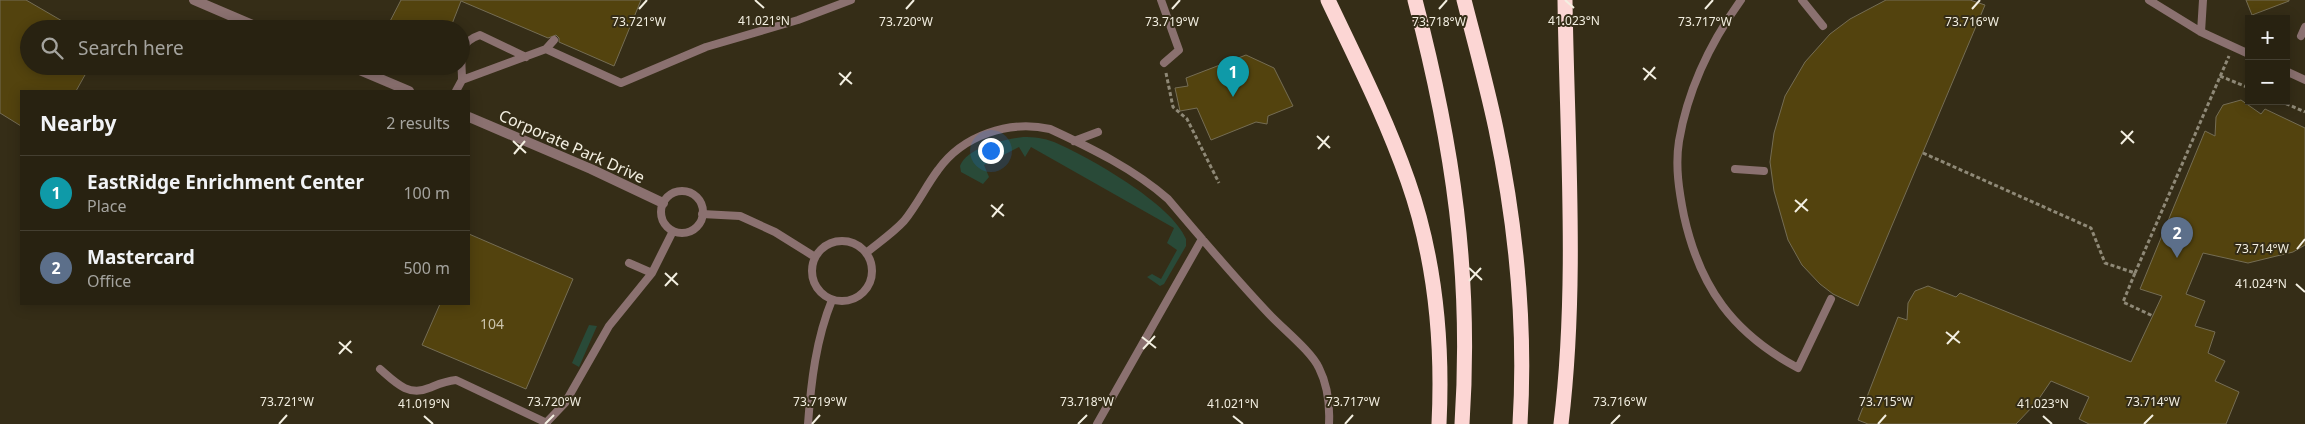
<!DOCTYPE html>
<html lang="en">
<head>
<meta charset="utf-8">
<style>
	body { margin:0; font-family:"Noto Sans",sans-serif; background:#342f1f; color:#f1f3f6 }
	.controls { position:absolute; right:15px; top:15px; display:grid; overflow:hidden; border-radius:0px; box-shadow:0 2px 12px #0003 }
	.controls button { width:45px; height:45px; display:grid; place-items:center; padding:0; border:0; border-bottom:1px solid #443f31; background:#282211; color:#f1f3f6; font:25px sans-serif }
	.you { position:absolute; left:990px; top:150px; width:18px; height:18px; margin:-12px; border:4px solid #fff; border-radius:50%; background:#1a73e8; box-shadow:0 0 0 8px #1a73e833 }
	.badge { display:grid; place-items:center; width:32px; height:32px; border-radius:50%; background:#91b8fd; color:#fff; font-size:16px; font-weight:700 }
	.pin { position:absolute; translate:-50% -41px; filter:drop-shadow(0 1px 2px #0008) }
	.pin::after { content:''; position:absolute; top:26px; width:18px; height:15px; background:inherit; clip-path:polygon(0 0,100% 0,50% 100%) }
	.list { margin:0; padding:0; list-style:none }
	h2 { display:flex; justify-content:space-between; align-items:center; height:65px; margin:0; padding:0 20px; font-size:21px }
	h2 small { font-size:16px; font-weight:400; color:#a5a49f }
	.list li { display:grid; grid-template-columns:32px 1fr auto; gap:15px; align-items:center; box-sizing:border-box; height:75px; padding:0 20px; border-top:1px solid #443f31 }
	.list b { display:block; font-size:19px; white-space:nowrap }
	.list p { margin:0; font-size:16px; white-space:nowrap; color:#a5a49f }
	.list em { font-size:16px; font-style:normal; color:#a5a49f }
	.icon { flex:none; width:28px; height:28px; fill:none; stroke:currentColor; stroke-width:2; stroke-linecap:round; stroke-linejoin:round }
	.map { position:relative; flex:none; width:2305px; height:424px; overflow:hidden }
	.search { position:absolute; background:#282211; box-shadow:0 2px 12px #0003; left:20px; top:20px; width:450px; height:55px; display:flex; align-items:center; gap:12px; box-sizing:border-box; padding:0 18px; border-radius:28px; color:#a5a49f; font-size:19px }
	.panel { position:absolute; background:#282211; box-shadow:0 2px 12px #0003; left:20px; top:90px; width:450px; height:215px; border-radius:0px }
	.map>svg:first-child { display:block }
	.green { fill:#294a38 }
	.building { fill:#53430e; stroke:#756d54 }
	.lines { fill:none; stroke-linecap:round; stroke-linejoin:round }
	.path { stroke:#8f8977; stroke-width:3; stroke-dasharray:4 2.5; stroke-linecap:butt }
	.service { stroke:#8b7170; stroke-width:8 }
	.tertiary { stroke:#8b7170; stroke-width:10 }
	.motorway { stroke:#fcd6d4; stroke-width:15 }
	.ticks { fill:none; stroke:#f3efe1; stroke-width:2 }
	.labels { text-anchor:middle; stroke-width:4; stroke-linejoin:round; paint-order:stroke }
	.number-label { font-size:14px; fill:#cbc4ac }
	.street-label { font-size:16px; fill:#f3efe1; stroke:#352d17 }
	.ticks-label { font-size:12px; text-anchor:middle; fill:#f3efe1; stroke:#352d17; stroke-width:4; stroke-linejoin:round; paint-order:stroke }
</style>
</head>
<body>
<div class="map">
<svg width="2305" height="424" viewBox="0 0 2305 424">
	<rect width="100%" height="100%" fill="#352d17"/>
	<path class="green" d="M1023 137C1034 137 1044 138 1054 142 1089 157 1172 204 1186 239V246L1164 284 1160 286 1147 277 1152 274 1161 279 1177 250 1167 243 1174 228 1031 147 1025 157 1019 147 984 165 989 177 983 184 961 172 960 166C967 147 1005 139 1023 137Z
		M589 325 597 326 579 367 572 363Z"/>
	<path class="building" d="M0 0H26L76 29H29V66H90L76 91H21V126L0 113Z
		M401 0H641L614 66 559 42V38L556 35 548 38 461 1 450 29H386Z
		M1886 0H1970L1985 5 1858 306 1833 294 1820 284 1802 265 1788 240 1774 191 1770 162 1774 133 1785 96 1805 62 1830 34 1850 19Z
		M2246 0H2289V1L2252 15Z
		M1246 55 1274 68 1293 106 1268 116 1267 124 1256 122 1211 140 1197 108 1180 111 1175 88 1188 86 1186 78Z
		M2241 100 2261 114 2265 109 2305 128V245L2293 252 2248 263 2203 253 2186 294 2205 301 2195 326 2215 332 2208 353 2225 361 2215 381 2239 392 2226 424H2089L2079 419 2089 397 2051 381 2036 403 2016 424H1868L1858 420 1898 317 1907 320 1908 303 1915 291 1928 286 1956 297 1960 293 2131 362 2162 296 2140 289 2205 131 2215 136 2216 117 2223 105Z
		M469 234 573 279 526 389 422 345 440 304H469Z"/>
	<g class="lines">
		<path class="path" d="M1166 73 1173 107 1187 119 1219 183
			M2220 76 2249 88
			M2280 101 2305 112
			M1923 153 2091 228 2105 263 2135 273 2123 302 2153 316
			M2135 273 2229 56"/>
		<path class="service" d="M1161 0 1179 50 1164 63
			M1741 0C1710 43 1688 88 1679 141 1675 166 1679 191 1684 216 1700 288 1733 333 1798 368L1831 299
			M1802 0 1823 26
			M2149 0 2201 32 2249 54
			M2201 32 2203 0
			M2301 36 2305 27
			M546 49 554 40
			M2286 71 2305 80
			M462 80C462 59 456 43 480 35L526 57
			M456 91 462 80 546 49 621 83 706 47 798 20 851 0
			M1074 141 1098 132
			M1735 169 1764 171
			M661 212a21 21 0 1 1 42 0a21 21 0 1 1-42 0Z
			M702 214 740 216 775 232 815 257
			M812 271a30 30 0 1 1 60 0a30 30 0 1 1-60 0Z
			M866 253C878 243 893 233 904 221 917 205 926 186 938 170 963 135 1009 120 1050 129 1091 148 1134 169 1168 199 1201 238 1234 277 1269 314 1283 329 1311 351 1319 368 1328 386 1330 404 1329 424
			M629 263 652 273
			M380 369C395 382 408 397 429 388 439 384 445 381 456 380L547 423
			M545 424 565 403 609 326 652 273 673 231
			M808 424C811 382 816 339 832 300
			M1097 424 1202 239"/>
		<path class="tertiary" d="M194 0 262 29
			M350 66 409 91
			M469 117 591 169 663 203"/>
		<path class="motorway" d="M1328 0C1356 59 1386 118 1408 181 1435 258 1443 342 1439 424
			M1415 0C1453 145 1472 274 1462 424
			M1464 0C1475 43 1487 86 1496 129 1516 225 1526 326 1520 424
			M1561 424C1578 283 1567 141 1565 0"/>
	</g>
	<path class="ticks" d="M755 0 764 8M1565 0 1574 8M639 9 647 0M906 9 914 0M1172 9 1180 0M1439 9 1447 0M1705 9 1713 0M1972 9 1980 0M1643 68 1656 79M839 73 852 84M1644 80 1655 67M840 85 851 72M2121 131 2134 143M1317 136 1330 148M513 141 526 153M2121 144 2133 131M1318 149 1329 136M514 154 525 141M1795 200 1808 211M991 205 1004 216M1795 212 1807 199M992 217 1003 204M2297 249 2305 239M1469 268 1482 280M665 273 678 285M1469 281 1481 268M2296 284 2305 292M665 286 677 273M1946 332 1960 343M1142 337 1156 348M339 342 352 353M1947 344 1959 331M1143 349 1155 336M339 354 351 341M424 416 433 424M1233 416 1243 424M2043 416 2052 424M279 424 287 415M545 424 554 415M812 424 820 415M1078 424 1087 415M1345 424 1353 415M1611 424 1620 415M1878 424 1886 415M2144 424 2153 415"/>
	<g class="labels">
		<g class="number-label">
			<text x="492" y="329">104</text>
		</g>
		<g class="street-label">
			<text transform="translate(572 146) rotate(24)" y="6">Corporate Park Drive</text>
		</g>
	</g>
	<g class="ticks-label">
		<text x="764" y="25">41.021°N</text>
		<text x="1574" y="25">41.023°N</text>
		<text x="906" y="26">73.720°W</text>
		<text x="1172" y="26">73.719°W</text>
		<text x="1705" y="26">73.717°W</text>
		<text x="1972" y="26">73.716°W</text>
		<text x="639" y="26">73.721°W</text>
		<text x="1439" y="26">73.718°W</text>
		<text x="2262" y="253">73.714°W</text>
		<text x="2261" y="288">41.024°N</text>
		<text x="287" y="406">73.721°W</text>
		<text x="554" y="406">73.720°W</text>
		<text x="820" y="406">73.719°W</text>
		<text x="1087" y="406">73.718°W</text>
		<text x="1353" y="406">73.717°W</text>
		<text x="1620" y="406">73.716°W</text>
		<text x="1886" y="406">73.715°W</text>
		<text x="2153" y="406">73.714°W</text>
		<text x="424" y="408">41.019°N</text>
		<text x="1233" y="408">41.021°N</text>
		<text x="2043" y="408">41.023°N</text>
	</g>
</svg>
<div class="controls">
<button>+</button>
<button>−</button>
</div>
<div class="you"></div>
<div class="pin badge" style="left:1233px;top:97px;background:#0f9aa8">1</div>
<div class="pin badge" style="left:2177px;top:258px;background:#5c6f8a">2</div>
<div class="search"><svg class="icon" aria-label="search" viewBox="0 0 24 24"><circle cx="10" cy="10" r="6"/><path d="M15 15l6 6"/></svg>Search here</div>
<section class="panel">
<h2>Nearby<small>2 results</small></h2>
<ul class="list">
<li><span class="badge" style="background:#0f9aa8">1</span><div><b>EastRidge Enrichment Center</b><p>Place</p></div><em>100 m</em></li>
<li><span class="badge" style="background:#5c6f8a">2</span><div><b>Mastercard</b><p>Office</p></div><em>500 m</em></li>
</ul>
</section>
</div>
</body>
</html>
